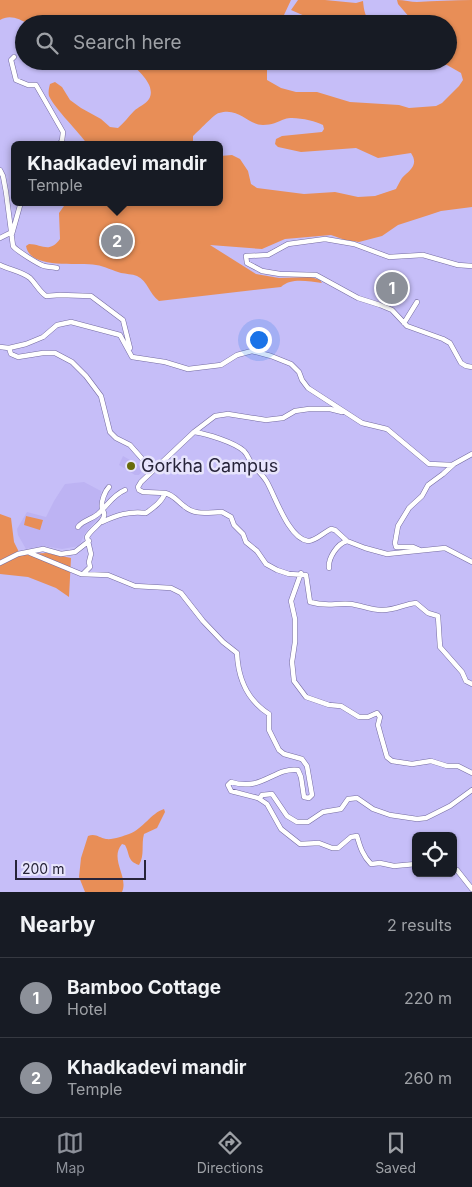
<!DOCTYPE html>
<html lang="en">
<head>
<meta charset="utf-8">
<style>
	body { margin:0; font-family:Inter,sans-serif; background:#20242c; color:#f1f3f6 }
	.controls { position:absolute; right:15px; bottom:15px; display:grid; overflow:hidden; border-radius:8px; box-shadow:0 1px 4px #0004 }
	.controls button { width:45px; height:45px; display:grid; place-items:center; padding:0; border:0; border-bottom:1px solid #363941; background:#171b24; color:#f1f3f6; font:25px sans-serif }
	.scale { position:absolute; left:15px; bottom:12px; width:131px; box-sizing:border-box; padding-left:5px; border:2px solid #272439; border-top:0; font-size:14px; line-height:18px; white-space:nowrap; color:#272439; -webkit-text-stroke:4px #e7e4fc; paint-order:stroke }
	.you { position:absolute; left:258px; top:339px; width:18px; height:18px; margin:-12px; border:4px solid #fff; border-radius:50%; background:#1a73e8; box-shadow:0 0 0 8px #1a73e833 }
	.badge { display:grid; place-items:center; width:32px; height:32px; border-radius:50%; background:#8c9099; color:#fff; font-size:16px; font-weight:700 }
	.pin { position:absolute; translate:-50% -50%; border:2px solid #fff; box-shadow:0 1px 5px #0006 }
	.popup { position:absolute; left:11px; top:141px; width:212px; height:65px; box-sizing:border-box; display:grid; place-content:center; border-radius:8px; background:#171b24; filter:drop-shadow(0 1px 4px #0005); font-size:16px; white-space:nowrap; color:#9ea1a6 }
	.popup b { font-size:19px; color:#f1f3f6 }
	.popup::after { content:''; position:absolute; left:50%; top:100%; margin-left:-10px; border:10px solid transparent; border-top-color:#171b24 }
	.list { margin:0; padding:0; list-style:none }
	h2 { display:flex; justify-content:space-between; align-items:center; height:65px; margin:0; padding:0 20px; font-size:21px }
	h2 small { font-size:16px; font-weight:400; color:#9ea1a6 }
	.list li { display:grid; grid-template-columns:32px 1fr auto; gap:15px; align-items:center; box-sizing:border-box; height:80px; padding:0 20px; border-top:1px solid #363941 }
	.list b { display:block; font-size:19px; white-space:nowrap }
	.list p { margin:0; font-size:16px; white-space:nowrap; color:#9ea1a6 }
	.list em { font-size:16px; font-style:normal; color:#9ea1a6 }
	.icon { flex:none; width:28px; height:28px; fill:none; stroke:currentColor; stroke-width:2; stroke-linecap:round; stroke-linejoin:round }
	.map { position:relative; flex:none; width:472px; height:892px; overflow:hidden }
	.search { position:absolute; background:#171b24; box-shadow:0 1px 4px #0004; left:15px; right:15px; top:15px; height:55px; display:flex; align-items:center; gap:12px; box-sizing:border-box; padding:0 18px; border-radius:28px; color:#9ea1a6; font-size:19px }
	.sheet { height:225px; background:#171b24 }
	nav { display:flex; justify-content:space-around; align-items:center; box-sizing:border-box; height:70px; border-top:1px solid #363941; background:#171b24; font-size:14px; color:#9ea1a6 }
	nav a { display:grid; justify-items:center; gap:2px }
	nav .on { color:#8c9099 }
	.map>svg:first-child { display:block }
	.built { fill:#bdb3f3 }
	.green { fill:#e88e57 }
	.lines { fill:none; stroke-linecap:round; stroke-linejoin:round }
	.street-casing { stroke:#756ca1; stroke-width:5.5 }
	.street { stroke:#fff; stroke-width:4.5 }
	.poi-dot { fill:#686b0b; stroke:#e7e4fc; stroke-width:2 }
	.labels { text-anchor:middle; stroke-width:5; stroke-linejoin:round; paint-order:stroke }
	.poi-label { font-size:18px; fill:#272439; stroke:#e7e4fc; text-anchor:start }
</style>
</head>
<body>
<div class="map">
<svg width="472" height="892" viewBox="0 0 472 892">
	<rect width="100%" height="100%" fill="#c6bef8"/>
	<path class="built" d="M123 456 144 468 139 475H135L119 465Z
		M84 482 101 491 100 516 85 533 79 546 62 549 43 546 26 549 18 535 17 529 27 512 46 517 54 501 65 484Z"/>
	<path class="green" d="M0 0H291L284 15 265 24H29C19 19 10 14 0 20Z
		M298 0H325L356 3 363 1C364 11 365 18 373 24H316L314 20 291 10Z
		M397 0C404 0 411 2 417 2 435 1 453 0 472 0V207L441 211 429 215 398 225 382 236 359 242 345 240 331 235 285 239 262 249 210 245 256 274 279 278 311 277 320 280 322 283C309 282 292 277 281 287L159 301C149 294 148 281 137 276 132 274 126 274 121 273 113 271 105 266 96 265 78 262 30 270 26 246L29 244C42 244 49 254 60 239L59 213 64 206 72 202H220V156L232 155 240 159 248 171 251 184 257 188 304 194 335 192 358 197 375 196 396 189C398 185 400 181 402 178 410 170 419 165 411 153L378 158 356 148 301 152 278 147 275 144 276 139 282 136 322 132 324 129 323 125C315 121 294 116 285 119 277 122 272 125 263 125 247 125 240 107 219 113 214 114 199 131 193 136V145H88C79 132 55 109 49 96 48 92 49 88 50 84L55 82 62 87 70 100 81 108 101 119 110 127 118 128C124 123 128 117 134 111 138 107 146 104 149 99 157 85 137 69 127 61H267V80L281 88 296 92H317L350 102 399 105 409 108 436 106 442 103 459 86 463 80 461 73 447 65 440 64 416 65 378 62 350 67 342 61H448V24H409L410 18 398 4Z
		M0 514 11 518 14 542 19 552 29 554 47 553 71 558 69 597 56 588 28 577 0 574Z
		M26 516 43 520 40 530 24 525Z
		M164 809 165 812 157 828 144 834C141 845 145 855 139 865 127 861 130 854 125 845L122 844C109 859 129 877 122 892H85L79 877 81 858 88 836C96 833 99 838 106 839 113 840 123 836 129 834 143 829 151 813 164 809Z"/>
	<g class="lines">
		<defs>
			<path id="street" d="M14 57 11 60 16 80 28 85H36L63 132 62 141 58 145
				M0 170 3 176 6 192 13 246C17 251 38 264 44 266 48 267 53 267 57 268
				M12 234 21 202
				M0 238 12 232
				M0 265C10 270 21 271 30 278 36 284 39 291 46 296L60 295 91 296 123 320 130 348
				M472 266 458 265 423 255 389 257 354 244 325 239 288 244 268 255 246 256 247 263 262 271 280 274 316 275 358 298 380 305 392 310 407 326 443 339 450 343 461 363 466 366 472 367
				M404 323 417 302
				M0 347 9 348
				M194 432 215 416 228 414 266 420 283 418 295 411 309 409H330L342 412
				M152 470 130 445 116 438 110 432 101 396 86 376 72 362 55 353H43L18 357 11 354 9 348 26 344 43 337 57 325 71 322 120 335 132 357 165 362 188 369 221 365 237 355 252 351 271 356 291 364 299 372 302 380 308 388 362 423 387 429 429 464 452 465 472 454
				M165 493C174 495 177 501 184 506 195 516 209 512 222 512L231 517 234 525 243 534 246 542 257 551 266 564 277 570 289 574 306 575 310 602C327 607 334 603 350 604 360 605 371 610 381 610 394 611 404 604 416 603L428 613 438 616 440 647 462 672 466 681 472 684
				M102 522C117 515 129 511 146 513 153 508 162 502 165 493L143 492 139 490 138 487 141 482 194 432C207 434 234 442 244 451 248 455 249 460 252 464 257 470 263 475 267 482 275 496 289 539 308 541 316 541 324 532 331 529L335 530 347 541 365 548 387 554 445 548 472 562
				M78 527C83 520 91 520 98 514 108 505 113 495 125 490
				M420 550 413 547H396L395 543 398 526 409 508 422 496 428 485 443 474 454 464
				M30 553 81 574 108 575 135 586 171 588 181 593 203 621 223 642 237 653C238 678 247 700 269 714V730L279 750 284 754 302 759 307 766 312 795 309 798 304 797 301 777 298 770C274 767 262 792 231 782L228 785 231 791 258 798 267 804 281 829 300 844 319 843 332 848H338L351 837 357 836C360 847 363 856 371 864L380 863 394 866 416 864
				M0 563 18 554 43 549 61 554 75 552 89 541
				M329 568C328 558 337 544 347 541
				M301 573 291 601 295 619V642L292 662 294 681 306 697 329 705 341 706 359 717H368L377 713 380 717 378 725 381 736 387 757 392 761 412 764 431 761 447 766H458L472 773
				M83 574 90 567 89 562 91 554 87 537C91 529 103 523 104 516 105 512 103 512 102 508 101 501 105 491 109 487
				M260 798 262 795 272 794 287 816 297 822H308L323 812 341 809 348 799 357 798 373 809 390 815 417 819 426 818 450 806 472 790
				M453 868 457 870 472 889"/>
		</defs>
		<use href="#street" class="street-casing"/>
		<use href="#street" class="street"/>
	</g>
	<circle class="poi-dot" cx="131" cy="466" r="5"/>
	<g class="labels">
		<g class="poi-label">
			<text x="141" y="472">Gorkha Campus</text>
		</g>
	</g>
</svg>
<div class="controls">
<button><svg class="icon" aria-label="locate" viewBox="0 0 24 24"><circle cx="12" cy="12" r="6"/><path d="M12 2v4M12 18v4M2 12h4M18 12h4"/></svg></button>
</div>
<div class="scale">200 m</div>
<div class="you"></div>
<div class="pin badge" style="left:392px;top:288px">1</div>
<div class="pin badge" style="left:117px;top:241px">2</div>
<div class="popup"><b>Khadkadevi mandir</b>Temple</div>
<div class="search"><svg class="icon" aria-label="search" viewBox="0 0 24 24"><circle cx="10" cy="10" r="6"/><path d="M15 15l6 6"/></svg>Search here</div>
</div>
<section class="sheet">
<h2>Nearby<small>2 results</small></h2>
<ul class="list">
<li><span class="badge">1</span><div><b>Bamboo Cottage</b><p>Hotel</p></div><em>220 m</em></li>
<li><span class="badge">2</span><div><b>Khadkadevi mandir</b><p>Temple</p></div><em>260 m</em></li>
</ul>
</section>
<nav>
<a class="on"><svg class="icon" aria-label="map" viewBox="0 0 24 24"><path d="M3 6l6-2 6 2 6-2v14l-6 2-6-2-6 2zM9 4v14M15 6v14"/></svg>Map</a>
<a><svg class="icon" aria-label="directions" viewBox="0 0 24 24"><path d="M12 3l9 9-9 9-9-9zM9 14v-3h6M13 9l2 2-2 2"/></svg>Directions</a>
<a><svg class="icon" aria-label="saved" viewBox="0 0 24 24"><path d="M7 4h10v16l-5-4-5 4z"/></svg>Saved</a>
</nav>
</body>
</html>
